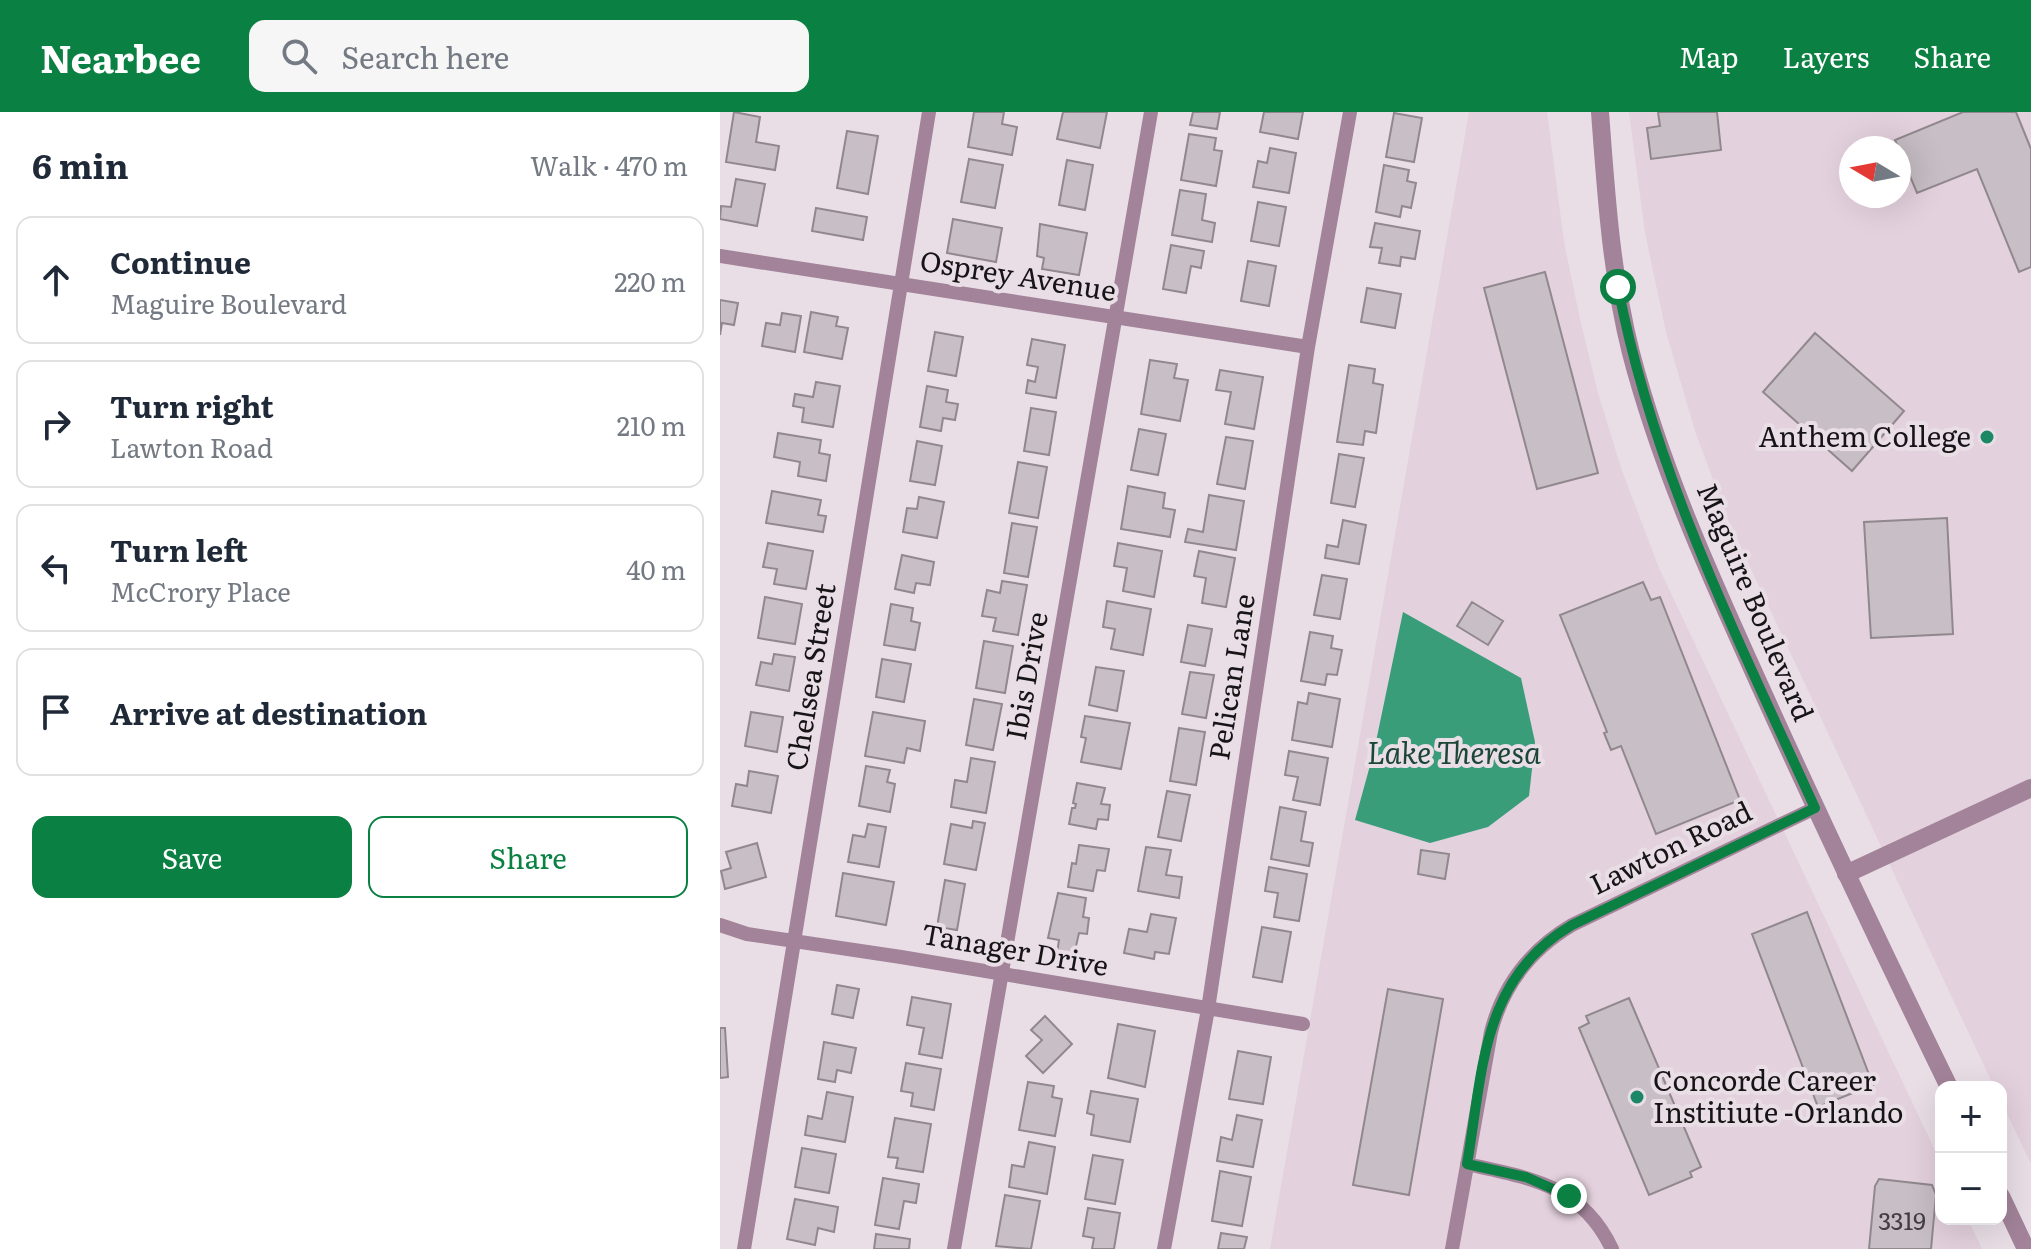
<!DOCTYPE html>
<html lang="en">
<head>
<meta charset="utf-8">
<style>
	body { margin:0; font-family:Literata,serif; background:#f6f6f7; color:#1f2937 }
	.controls { position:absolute; right:24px; bottom:24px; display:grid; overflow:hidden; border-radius:16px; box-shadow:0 8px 32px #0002 }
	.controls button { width:72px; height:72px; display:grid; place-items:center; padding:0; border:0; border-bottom:2px solid #e0e1e3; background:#fff; color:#1f2937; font:40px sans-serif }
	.compass { position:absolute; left:1119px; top:24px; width:72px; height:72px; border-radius:50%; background:#fff; box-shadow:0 8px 32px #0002; rotate:280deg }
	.stop { position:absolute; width:24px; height:24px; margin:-18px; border:6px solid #0b8043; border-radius:50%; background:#fff }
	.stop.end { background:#0b8043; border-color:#fff; box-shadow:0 2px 8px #0008 }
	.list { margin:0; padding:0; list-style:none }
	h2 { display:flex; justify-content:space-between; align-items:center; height:104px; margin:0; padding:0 32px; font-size:34px }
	h2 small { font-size:26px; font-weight:400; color:#747a83 }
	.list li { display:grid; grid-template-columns:52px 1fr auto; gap:24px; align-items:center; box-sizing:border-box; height:128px; margin:0 16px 16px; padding:0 16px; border:2px solid #e0e1e3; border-radius:16px }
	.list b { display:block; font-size:30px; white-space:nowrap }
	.list p { margin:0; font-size:26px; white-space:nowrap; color:#747a83 }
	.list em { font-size:26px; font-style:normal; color:#747a83 }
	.actions { display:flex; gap:16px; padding:24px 32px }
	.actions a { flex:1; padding:18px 0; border:2px solid #0b8043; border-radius:16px; text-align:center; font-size:28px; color:#0b8043 }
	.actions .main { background:#0b8043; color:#fff }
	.icon { flex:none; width:44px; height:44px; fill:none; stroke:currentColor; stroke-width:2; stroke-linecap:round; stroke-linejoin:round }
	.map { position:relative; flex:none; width:1311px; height:1137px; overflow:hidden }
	header { display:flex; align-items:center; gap:48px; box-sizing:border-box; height:112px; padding:0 40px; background:#0b8043; color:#fff }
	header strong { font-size:38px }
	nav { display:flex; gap:44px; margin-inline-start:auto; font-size:28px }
	.search { width:560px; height:72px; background:#f6f6f7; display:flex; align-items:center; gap:20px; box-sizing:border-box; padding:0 28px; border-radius:16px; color:#747a83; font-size:30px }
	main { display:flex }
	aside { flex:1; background:#fff }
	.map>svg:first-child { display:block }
	.built { fill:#e3d1dd; fill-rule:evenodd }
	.water { fill:#3a9d79 }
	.building { fill:#c8bec5; stroke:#91888e; stroke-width:2 }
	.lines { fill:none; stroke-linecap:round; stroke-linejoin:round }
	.minor { stroke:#a28399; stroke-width:14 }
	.tertiary { stroke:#a28399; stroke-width:18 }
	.route { stroke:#0b8043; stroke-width:10 }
	.poi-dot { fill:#1c8764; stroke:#e9dee6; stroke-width:3 }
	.labels { text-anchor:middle; stroke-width:8; stroke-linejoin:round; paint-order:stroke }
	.number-label { font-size:24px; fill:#433e42 }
	.street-label { font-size:28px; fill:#171416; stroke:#e9dee6 }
	.poi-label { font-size:28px; fill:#171416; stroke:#e9dee6; text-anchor:end }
	.water-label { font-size:30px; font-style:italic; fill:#1c4636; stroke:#e9dee6 }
</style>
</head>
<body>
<header>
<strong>Nearbee</strong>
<div class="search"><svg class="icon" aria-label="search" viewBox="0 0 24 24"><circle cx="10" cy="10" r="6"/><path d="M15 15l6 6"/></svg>Search here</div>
<nav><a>Map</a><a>Layers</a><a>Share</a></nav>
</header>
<main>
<aside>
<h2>6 min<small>Walk · 470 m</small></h2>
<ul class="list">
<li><svg class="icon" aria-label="ahead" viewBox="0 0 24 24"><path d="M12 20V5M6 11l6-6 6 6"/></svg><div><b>Continue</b><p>Maguire Boulevard</p></div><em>220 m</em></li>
<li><svg class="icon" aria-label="right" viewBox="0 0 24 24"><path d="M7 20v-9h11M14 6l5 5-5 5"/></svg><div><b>Turn right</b><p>Lawton Road</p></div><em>210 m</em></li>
<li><svg class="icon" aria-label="left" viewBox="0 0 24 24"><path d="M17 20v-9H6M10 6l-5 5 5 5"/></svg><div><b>Turn left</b><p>McCrory Place</p></div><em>40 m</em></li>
<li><svg class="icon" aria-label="arrive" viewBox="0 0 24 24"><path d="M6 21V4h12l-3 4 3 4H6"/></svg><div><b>Arrive at destination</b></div></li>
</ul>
<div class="actions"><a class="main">Save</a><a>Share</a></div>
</aside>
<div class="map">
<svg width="1311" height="1137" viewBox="0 0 1311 1137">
	<rect width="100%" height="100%" fill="#e9dee6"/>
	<path class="built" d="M749 0H827L844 130 860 207 878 281 901 356 939 456 1221 1051V1107H1248L1262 1137H550Z
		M909 0H1311V1052L1281 989V975H1274L1008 408 975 319 946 220 925 121ZM1131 36H1179V84H1131Z"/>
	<path class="water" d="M683 500 801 566 815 630 809 684 768 715 710 731 635 708 654 639Z"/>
	<path class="building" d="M14 0 40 5 36 30 59 34 55 58 6 50Z
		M254 0H284L282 12 297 15 292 43 248 35Z
		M343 0H387L380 36 337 27Z
		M473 0H500L497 17 470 13Z
		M544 0H583L578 27 540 20Z
		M938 0H997L1001 38 931 47 927 16 940 14Z
		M1243 0H1296L1311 37V155L1299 160 1257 57 1197 81 1175 28Z
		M674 1 702 6 694 50 666 45Z
		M127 19 158 24 148 82 117 76Z
		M469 22 496 26 494 38 502 39 496 74 461 68Z
		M550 36 576 41 569 81 533 75 538 49 547 51Z
		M249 47 283 53 275 96 241 90Z
		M347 48 373 53 365 98 339 93Z
		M664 53 689 58 687 69 696 71 691 96 682 94 680 105 656 100Z
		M16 67 45 72 37 114 0 107 1 94 11 95Z
		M460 78 486 82 482 108 495 111 492 130 452 123Z
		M538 90 566 95 559 134 531 129Z
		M96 96 147 105 143 128 92 119Z
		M233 107 282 116 276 150 227 141Z
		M655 111 700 119 695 147 681 145 680 154 659 151 662 136 650 135Z
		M320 112 367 121 359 163 322 157 324 146 317 144Z
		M451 133 484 139 481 156 471 154 466 181 443 177Z
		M528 149 556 154 549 194 521 189Z
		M825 160 878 361 817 377 764 176Z
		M647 176 681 182 675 216 641 210Z
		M0 188 18 191 14 213 2 211 0 223Z
		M91 200 118 205 116 214 128 216 122 247 84 240Z
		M62 201 81 204 75 240 42 234 46 211 60 213Z
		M215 220 243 225 236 264 208 259Z
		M1095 221 1184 299 1132 359 1043 280Z
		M312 227 345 233 336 286 306 281 308 268 315 270 318 255 307 253Z
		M430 248 457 252 454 266 468 268 460 309 421 302Z
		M629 253 655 257 653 271 663 273 656 321 645 319 643 333 617 330Z
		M500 258 543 265 534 317 505 312 511 280 496 278Z
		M96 270 120 274 113 315 82 310 84 296 73 294 75 282 93 285Z
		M207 274 228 278 226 290 238 292 235 308 223 306 221 319 200 315Z
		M311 296 336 300 329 343 304 339Z
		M419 317 446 322 438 363 411 358Z
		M58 321 101 328 99 341 110 343 106 369 78 364 80 350 54 345Z
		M506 325 533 329 525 377 497 372Z
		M197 329 222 334 215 373 190 369Z
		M619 342 644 346 635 395 611 391Z
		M298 350 327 355 318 406 289 401Z
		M408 374 445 381 443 396 455 398 450 425 401 417Z
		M52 379 101 388 98 403 106 404 103 420 46 411Z
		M489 383 524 389 516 438 465 430 468 417 483 420Z
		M199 385 224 390 217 426 183 420 187 396 197 397Z
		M1227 406 1233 522 1151 526 1144 410Z
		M623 408 646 413 639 452 605 446 607 433 618 435Z
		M292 411 317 415 308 465 284 461Z
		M48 431 93 439 86 477 54 472 57 457 43 455Z
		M398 431 442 439 434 485 403 479 407 456 394 454Z
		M479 439 515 446 506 495 482 491 486 466 474 464Z
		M182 443 214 450 210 473 196 471 194 481 175 477Z
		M602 463 627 467 620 507 594 503Z
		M282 469 307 473 298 523 273 519 276 506 262 504 267 478 280 481Z
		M923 470 931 488 940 485 1020 688 936 722 901 634 891 638 884 621 887 620 840 503Z
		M45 485 82 492 75 532 38 526Z
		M387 489 431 497 423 543 391 537 395 517 383 515Z
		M752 490 783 509 768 533 737 514Z
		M171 492 193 496 191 509 200 511 195 538 164 533Z
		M468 513 492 517 485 554 461 550Z
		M590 520 613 524 611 536 622 538 617 563 607 562 605 573 581 569Z
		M264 529 293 534 285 581 256 576Z
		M54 542 75 545 69 579 36 573 41 550 52 552Z
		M162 547 191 552 184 590 156 585Z
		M376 555 404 559 397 599 369 593Z
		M470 560 494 563 486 606 462 602Z
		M589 581 620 587 612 635 572 628 578 590 587 592Z
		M254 587 282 592 273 638 246 633Z
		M31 600 63 605 57 640 25 634Z
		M153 600 205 609 200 639 187 636 184 651 145 644Z
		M365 604 410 611 401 657 361 650 366 626 361 625Z
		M459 616 485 620 476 673 450 669Z
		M569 639 608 646 600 693 573 688 578 665 565 663Z
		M251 646 275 650 266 701 231 695 235 668 247 670Z
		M146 654 170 658 167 670 175 672 170 700 139 694Z
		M29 659 58 664 51 701 12 694 16 672 27 674Z
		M357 671 385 676 381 692 390 693 388 708 378 707 376 717 349 712 352 696H355L356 692 353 691Z
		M447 679 470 683 461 729 438 725Z
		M560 695 586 700 581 729 593 731 589 754 551 747Z
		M253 709 265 711 256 758 224 752 231 712 252 716Z
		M148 712 166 715 159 755 128 750 133 723 145 725Z
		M37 731 46 765 5 777 1 759 11 756 6 740Z
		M359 733 389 737 385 759 377 758 373 779 348 775 352 751 356 752Z
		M426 735 451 738 446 763 462 765 459 786 418 779Z
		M701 738 729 742 725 767 698 762Z
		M549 755 587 762 579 809 554 805 558 781 545 779Z
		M123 761 174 770 166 813 116 804Z
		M225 768 245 772 237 818 217 815Z
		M338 781 366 786 363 805 369 806 367 822 359 821 354 843 337 841 339 828 328 826Z
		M1087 800 1153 973 1098 995 1032 822Z
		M431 802 456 806 449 842 435 840 434 847 404 841 409 817 427 820Z
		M542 815 571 820 562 870 533 865Z
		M117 873 139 877 133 906 112 902Z
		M668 877 723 887 689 1083 633 1073Z
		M192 885 231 892 222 946 199 942 204 916 187 913Z
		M909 886 981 1055 970 1060 972 1065 929 1083 859 916 869 911 866 904Z
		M325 904 352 932 323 961 306 944 322 928 311 918Z
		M398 912 435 919 425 975 388 966Z
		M0 916H5L8 965 0 966Z
		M104 930 136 936 131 961 117 958 115 970 98 967Z
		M518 939 551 945 543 992 509 987Z
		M186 951 221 957 214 998 191 994 193 981 181 979Z
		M308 970 334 974 332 985 342 987 335 1024 299 1018Z
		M371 979 418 987 410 1030 371 1023 374 1003 367 1001Z
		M107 980 133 985 125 1030 85 1023 88 1004 102 1007Z
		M517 1003 542 1008 533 1055 497 1049 501 1025 512 1028Z
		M175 1006 211 1012 203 1060 176 1056 178 1046 168 1045Z
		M309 1030 335 1035 327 1082 289 1075 292 1053 304 1055Z
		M82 1036 116 1042 109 1081 75 1075Z
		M373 1043 403 1048 395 1092 365 1087Z
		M500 1059 531 1065 522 1114 492 1109Z
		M163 1066 199 1072 196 1091 184 1089 179 1117 155 1113Z
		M1159 1067 1212 1073 1216 1083 1211 1137H1149L1155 1074Z
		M285 1083 320 1089 311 1137 276 1134Z
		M75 1087 118 1095 114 1120 98 1116 95 1133 67 1127Z
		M368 1096 400 1101 394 1137H372L374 1126 363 1124Z
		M501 1121 527 1125 524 1137H498Z
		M156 1122 190 1127 189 1137H154Z"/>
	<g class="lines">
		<path class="minor" d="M0 144 588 235
			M0 813 27 822 181 845 583 912
			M747 1052C810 1066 862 1073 892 1137
			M24 1137 209 0
			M234 1137 431 0
			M444 1137 488 897 588 235 630 0
			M732 1137 771 920C783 873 810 838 852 813L1095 696"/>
		<path class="tertiary" d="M880 0C886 80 891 162 911 241 941 356 991 466 1040 574 1101 709 1164 842 1229 975
			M1126 762 1311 676
			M1281 1084 1306 1137"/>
	</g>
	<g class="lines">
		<path class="route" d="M849 1084 806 1065 747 1052C763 960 761 866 852 813L1095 696C1018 527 933 359 898 175"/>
	</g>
	<g class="poi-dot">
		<circle cx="1267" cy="325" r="8"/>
		<circle cx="917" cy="985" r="8"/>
	</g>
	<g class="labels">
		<g class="number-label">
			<text x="1182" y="1118">3319</text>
		</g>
		<g class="street-label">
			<text transform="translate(298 164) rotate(9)" y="10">Osprey Avenue</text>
			<text transform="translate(1035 490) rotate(67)" y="10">Maguire Boulevard</text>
			<text transform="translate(307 564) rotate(-80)" y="10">Ibis Drive</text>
			<text transform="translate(91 565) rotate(-81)" y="10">Chelsea Street</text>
			<text transform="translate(512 565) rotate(-81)" y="10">Pelican Lane</text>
			<text transform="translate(951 736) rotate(-26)" y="10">Lawton Road</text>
			<text transform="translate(295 838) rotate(10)" y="10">Tanager Drive</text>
		</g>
		<g class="poi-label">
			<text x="1251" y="335">Anthem College</text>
			<text x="933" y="979" text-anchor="start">Concorde Career<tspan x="933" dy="32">Institiute -Orlando</tspan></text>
		</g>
		<g class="water-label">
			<text x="734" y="652">Lake Theresa</text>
		</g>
	</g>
</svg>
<div class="controls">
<button>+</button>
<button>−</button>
</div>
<svg class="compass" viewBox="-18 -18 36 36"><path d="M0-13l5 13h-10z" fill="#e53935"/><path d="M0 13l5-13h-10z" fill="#747a83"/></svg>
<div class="stop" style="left:898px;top:175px"></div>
<div class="stop end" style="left:849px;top:1084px"></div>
</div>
</main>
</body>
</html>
